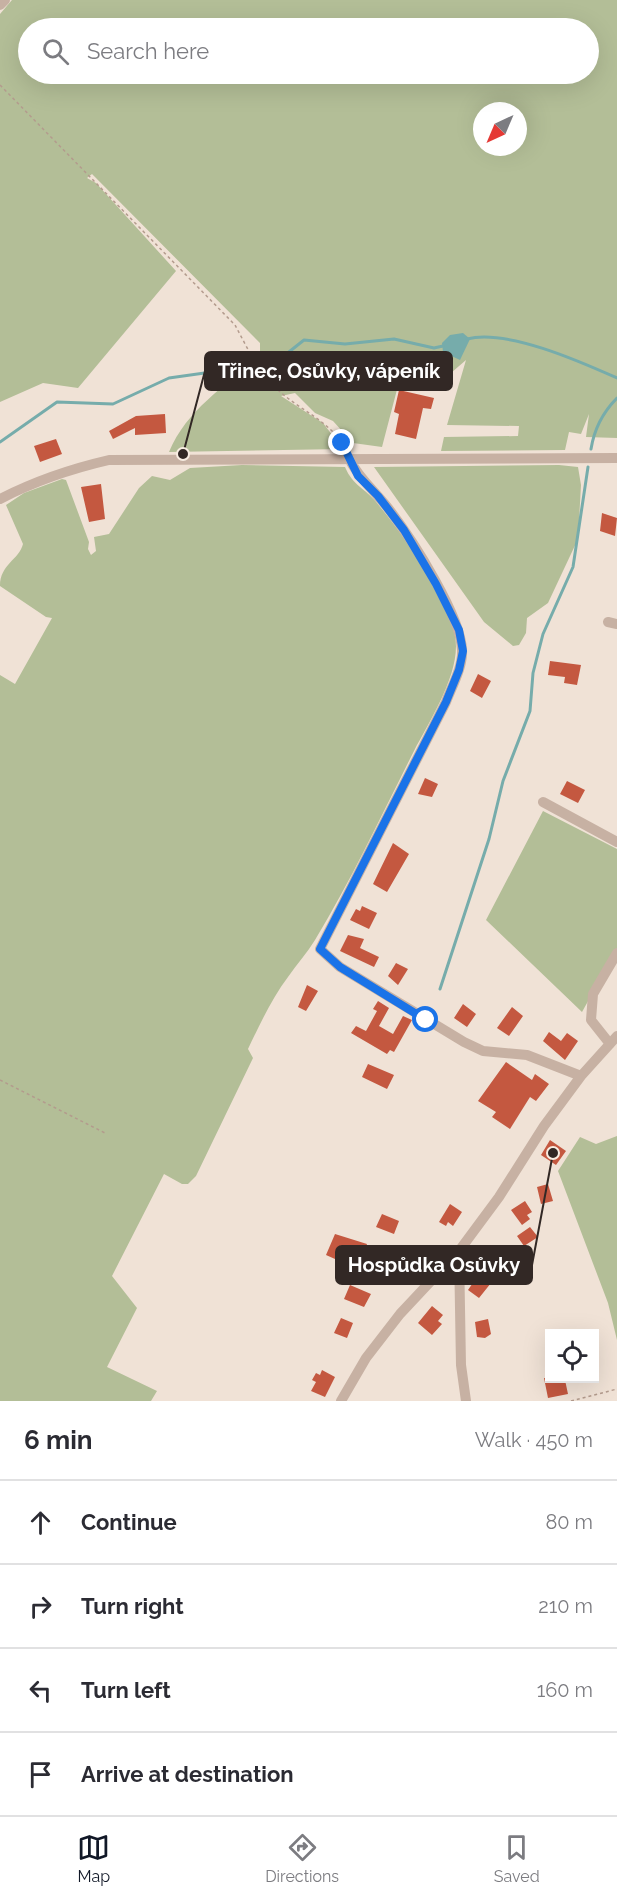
<!DOCTYPE html>
<html lang="en">
<head>
<meta charset="utf-8">
<style>
	body { margin:0; font-family:Raleway,sans-serif; background:#f2f2f3; color:#2b2b33 }
	.controls { position:absolute; right:18px; bottom:18px; display:grid; overflow:hidden; border-radius:0px; box-shadow:0 6px 24px #0002 }
	.controls button { width:54px; height:54px; display:grid; place-items:center; padding:0; border:0; border-bottom:2px solid #e1e1e2; background:#fff; color:#2b2b33; font:30px sans-serif }
	.compass { position:absolute; left:473px; top:102px; width:54px; height:54px; border-radius:50%; background:#fff; box-shadow:0 6px 24px #0002; rotate:224deg }
	.stop { position:absolute; width:18px; height:18px; margin:-14px; border:4px solid #1a73e8; border-radius:50%; background:#fff }
	.stop.end { background:#1a73e8; border-color:#fff; box-shadow:0 2px 6px #0008 }
	.list { margin:0; padding:0; list-style:none }
	h2 { display:flex; justify-content:space-between; align-items:center; height:78px; margin:0; padding:0 24px; font-size:26px }
	h2 small { font-size:20px; font-weight:400; color:#7c7c81 }
	.list li { display:grid; grid-template-columns:39px 1fr auto; gap:18px; align-items:center; box-sizing:border-box; height:84px; padding:0 24px; border-top:2px solid #e1e1e2 }
	.list b { display:block; font-size:22px; white-space:nowrap }
	.list em { font-size:20px; font-style:normal; color:#7c7c81 }
	.icon { flex:none; width:33px; height:33px; fill:none; stroke:currentColor; stroke-width:2; stroke-linecap:round; stroke-linejoin:round }
	.map { position:relative; flex:none; width:617px; height:1401px; overflow:hidden }
	.search { position:absolute; background:#fff; box-shadow:0 6px 24px #0002; left:18px; right:18px; top:18px; height:66px; display:flex; align-items:center; gap:15px; box-sizing:border-box; padding:0 21px; border-radius:33px; color:#7c7c81; font-size:22px }
	.sheet { height:414px; background:#fff }
	nav { display:flex; justify-content:space-around; align-items:center; box-sizing:border-box; height:84px; border-top:2px solid #e1e1e2; background:#fff; font-size:16px; color:#7c7c81 }
	nav a { display:grid; justify-items:center; gap:3px }
	nav .on { color:#111827 }
	.map>svg:first-child { display:block }
	.green { fill:#b3be97; fill-rule:evenodd }
	.water { fill:#76acab }
	.lines { fill:none; stroke-linecap:round; stroke-linejoin:round }
	.stream { stroke:#76acab; stroke-width:3 }
	.building { fill:#c45840 }
	.path { stroke:#b39b8d; stroke-width:1.5; stroke-dasharray:3 3; stroke-linecap:butt }
	.minor { stroke:#c7b1a3; stroke-width:10 }
	.route { stroke:#1a73e8; stroke-width:8 }
	.leader { fill:none; stroke:#322825; stroke-width:2 }
	.callout-dot { fill:#322825; stroke:#f8ede2; stroke-width:2 }
	.callout { fill:#322825; stroke:#322825; stroke-width:2 }
	.callout-label { font-size:20px; text-anchor:middle; font-weight:bold; fill:#fff }
</style>
</head>
<body>
<div class="map">
<svg width="617" height="1401" viewBox="0 0 617 1401">
	<rect width="100%" height="100%" fill="#f0e2d6"/>
	<path class="green" d="M12 0H617V438L586 437 589 414 581 434 569 432 565 450 441 451 444 437 518 436 519 426 447 425 466 360 451 373 409 360 400 378 382 447 353 443 333 421 315 413 295 393 281 396 323 423 343 449 169 452C188 407 227 387 260 353V343L92 174 87 178 96 183 176 271 78 388 43 383 0 402V14ZM28 28H588V74H28ZM482 111H518V147H482Z
		M242 465 345 467C353 486 365 488 377 503 404 536 447 595 455 636 462 671 430 720 414 751 382 814 352 879 315 940 307 953 297 964 288 977 272 998 260 1024 248 1049L253 1058 196 1176 188 1184H182L164 1174 112 1276 137 1308 107 1367 157 1391 151 1401H0V675L15 684 52 618 46 617 0 586C0 564 19 560 23 544L6 505 24 493 62 479 66 480 89 542 88 549 91 555 96 551 94 537 109 534 139 488 152 476 170 480 190 468Z
		M559 465 578 467 581 485 578 539 548 603 527 618 526 633 519 645 513 646 484 622 374 467Z
		M543 811 617 849V949L582 1012 486 920Z
		M617 1136V1340L608 1303 558 1171 580 1137 596 1144Z"/>
	<path class="water" d="M463 333 470 339 460 360 443 352 442 343 450 335Z"/>
	<g class="lines">
		<path class="stream" d="M467 339C507 329 579 361 617 378
			M0 442 57 402 113 404 169 378 275 363 304 340 345 344 394 339 434 348 443 346
			M591 449C594 430 603 412 617 398
			M440 989 489 839 503 781 530 711 533 673 543 634 573 567 588 467"/>
	</g>
	<path class="building" d="M399 390 434 398 431 409 423 408 416 439 395 434 399 414 394 412Z
		M165 414 166 433 135 435V428L113 439 109 431 136 416Z
		M56 439 62 454 40 462 34 446Z
		M101 484 105 519 89 522 81 487Z
		M602 513 617 518 615 536 600 531Z
		M550 661 581 665 577 685 564 683 565 677 548 675Z
		M478 674 491 681 482 698 470 691Z
		M425 778 438 784 432 797 418 794Z
		M567 781 585 790 578 803 560 794Z
		M393 843 409 854 387 892 373 884Z
		M362 906 377 913 369 929 350 920 356 909 360 911Z
		M348 935 364 939 360 948 379 957 374 967 340 951Z
		M396 963 408 969 398 985 388 976Z
		M307 985 318 991 306 1011 298 1007Z
		M378 1001 389 1008 379 1026 393 1034 403 1016 412 1020 394 1052 390 1050 387 1054 351 1033 356 1026 366 1031 377 1011 373 1009Z
		M463 1004 476 1014 467 1027 454 1018Z
		M512 1007 523 1016 509 1036 497 1028Z
		M549 1032 561 1041 567 1033 578 1041 565 1060 543 1041Z
		M506 1062 532 1080 535 1074 549 1084 536 1101 530 1097 510 1129 492 1117 496 1112 478 1101Z
		M368 1064 394 1075 387 1089 362 1077Z
		M550 1140 566 1151 556 1165 541 1155Z
		M548 1184 553 1201 541 1204 537 1187Z
		M525 1201 532 1212 527 1215 530 1219 522 1225 511 1210Z
		M450 1204 462 1212 453 1226 448 1222 446 1226 439 1222Z
		M382 1214 399 1221 394 1234 376 1227Z
		M530 1227 538 1237 524 1246 517 1236Z
		M335 1234 367 1244 361 1262 337 1254 335 1259 326 1255Z
		M483 1245 495 1255 482 1270 472 1258Z
		M479 1274 491 1283 479 1298 468 1290Z
		M350 1285 371 1294 364 1307 344 1299Z
		M432 1306 443 1315 438 1321 442 1324 432 1335 418 1323Z
		M341 1318 353 1323 347 1338 334 1333Z
		M488 1319 491 1334 485 1338 477 1337 475 1322Z
		M322 1370 335 1377 325 1397 311 1391 316 1382 312 1380 316 1373 320 1375Z
		M544 1378 565 1380 568 1394 548 1398Z"/>
	<g class="lines">
		<path class="path" d="M0 85 235 325C247 347 259 374 278 390 301 411 328 420 345 447
			M0 1080 107 1134
			M571 1401 617 1389"/>
		<path class="minor" d="M0 5 5 0
			M349 459C360 480 377 493 391 512 413 541 461 616 462 650 463 667 452 686 446 702L320 949 340 967 464 1042 483 1051 527 1055 581 1076
			M0 499C35 481 70 469 109 460L617 458
			M608 622 617 624
			M543 802 617 842
			M610 1044 591 1020 593 994 617 953
			M459 1251 461 1365 466 1401
			M341 1401 366 1358 400 1314 459 1251 499 1197 544 1126 581 1076 617 1036"/>
	</g>
	<g class="lines">
		<path class="route" d="M342 443 358 476 378 496 404 530 436 584 459 630 463 651 459 670 446 702 320 949 340 967 426 1020"/>
	</g>
	<path class="leader" d="M183 454L205 371M553 1153L532 1265"/>
	<g class="callout-dot">
		<circle cx="183" cy="454" r="6"/>
		<circle cx="553" cy="1153" r="6"/>
	</g>
	<g class="callout">
		<rect x="205" y="352" width="247" height="38" rx="6"/>
		<rect x="336" y="1246" width="196" height="38" rx="6"/>
	</g>
	<g class="callout-label">
		<text x="329" y="378">Třinec, Osůvky, vápeník</text>
		<text x="434" y="1272">Hospůdka Osůvky</text>
	</g>
</svg>
<div class="controls">
<button><svg class="icon" aria-label="locate" viewBox="0 0 24 24"><circle cx="12" cy="12" r="6"/><path d="M12 2v4M12 18v4M2 12h4M18 12h4"/></svg></button>
</div>
<svg class="compass" viewBox="-18 -18 36 36"><path d="M0-13l5 13h-10z" fill="#e53935"/><path d="M0 13l5-13h-10z" fill="#7c7c81"/></svg>
<div class="stop" style="left:426px;top:1020px"></div>
<div class="stop end" style="left:342px;top:443px"></div>
<div class="search"><svg class="icon" aria-label="search" viewBox="0 0 24 24"><circle cx="10" cy="10" r="6"/><path d="M15 15l6 6"/></svg>Search here</div>
</div>
<section class="sheet">
<h2>6 min<small>Walk · 450 m</small></h2>
<ul class="list">
<li><svg class="icon" aria-label="ahead" viewBox="0 0 24 24"><path d="M12 20V5M6 11l6-6 6 6"/></svg><div><b>Continue</b></div><em>80 m</em></li>
<li><svg class="icon" aria-label="right" viewBox="0 0 24 24"><path d="M7 20v-9h11M14 6l5 5-5 5"/></svg><div><b>Turn right</b></div><em>210 m</em></li>
<li><svg class="icon" aria-label="left" viewBox="0 0 24 24"><path d="M17 20v-9H6M10 6l-5 5 5 5"/></svg><div><b>Turn left</b></div><em>160 m</em></li>
<li><svg class="icon" aria-label="arrive" viewBox="0 0 24 24"><path d="M6 21V4h12l-3 4 3 4H6"/></svg><div><b>Arrive at destination</b></div></li>
</ul>
</section>
<nav>
<a class="on"><svg class="icon" aria-label="map" viewBox="0 0 24 24"><path d="M3 6l6-2 6 2 6-2v14l-6 2-6-2-6 2zM9 4v14M15 6v14"/></svg>Map</a>
<a><svg class="icon" aria-label="directions" viewBox="0 0 24 24"><path d="M12 3l9 9-9 9-9-9zM9 14v-3h6M13 9l2 2-2 2"/></svg>Directions</a>
<a><svg class="icon" aria-label="saved" viewBox="0 0 24 24"><path d="M7 4h10v16l-5-4-5 4z"/></svg>Saved</a>
</nav>
</body>
</html>
